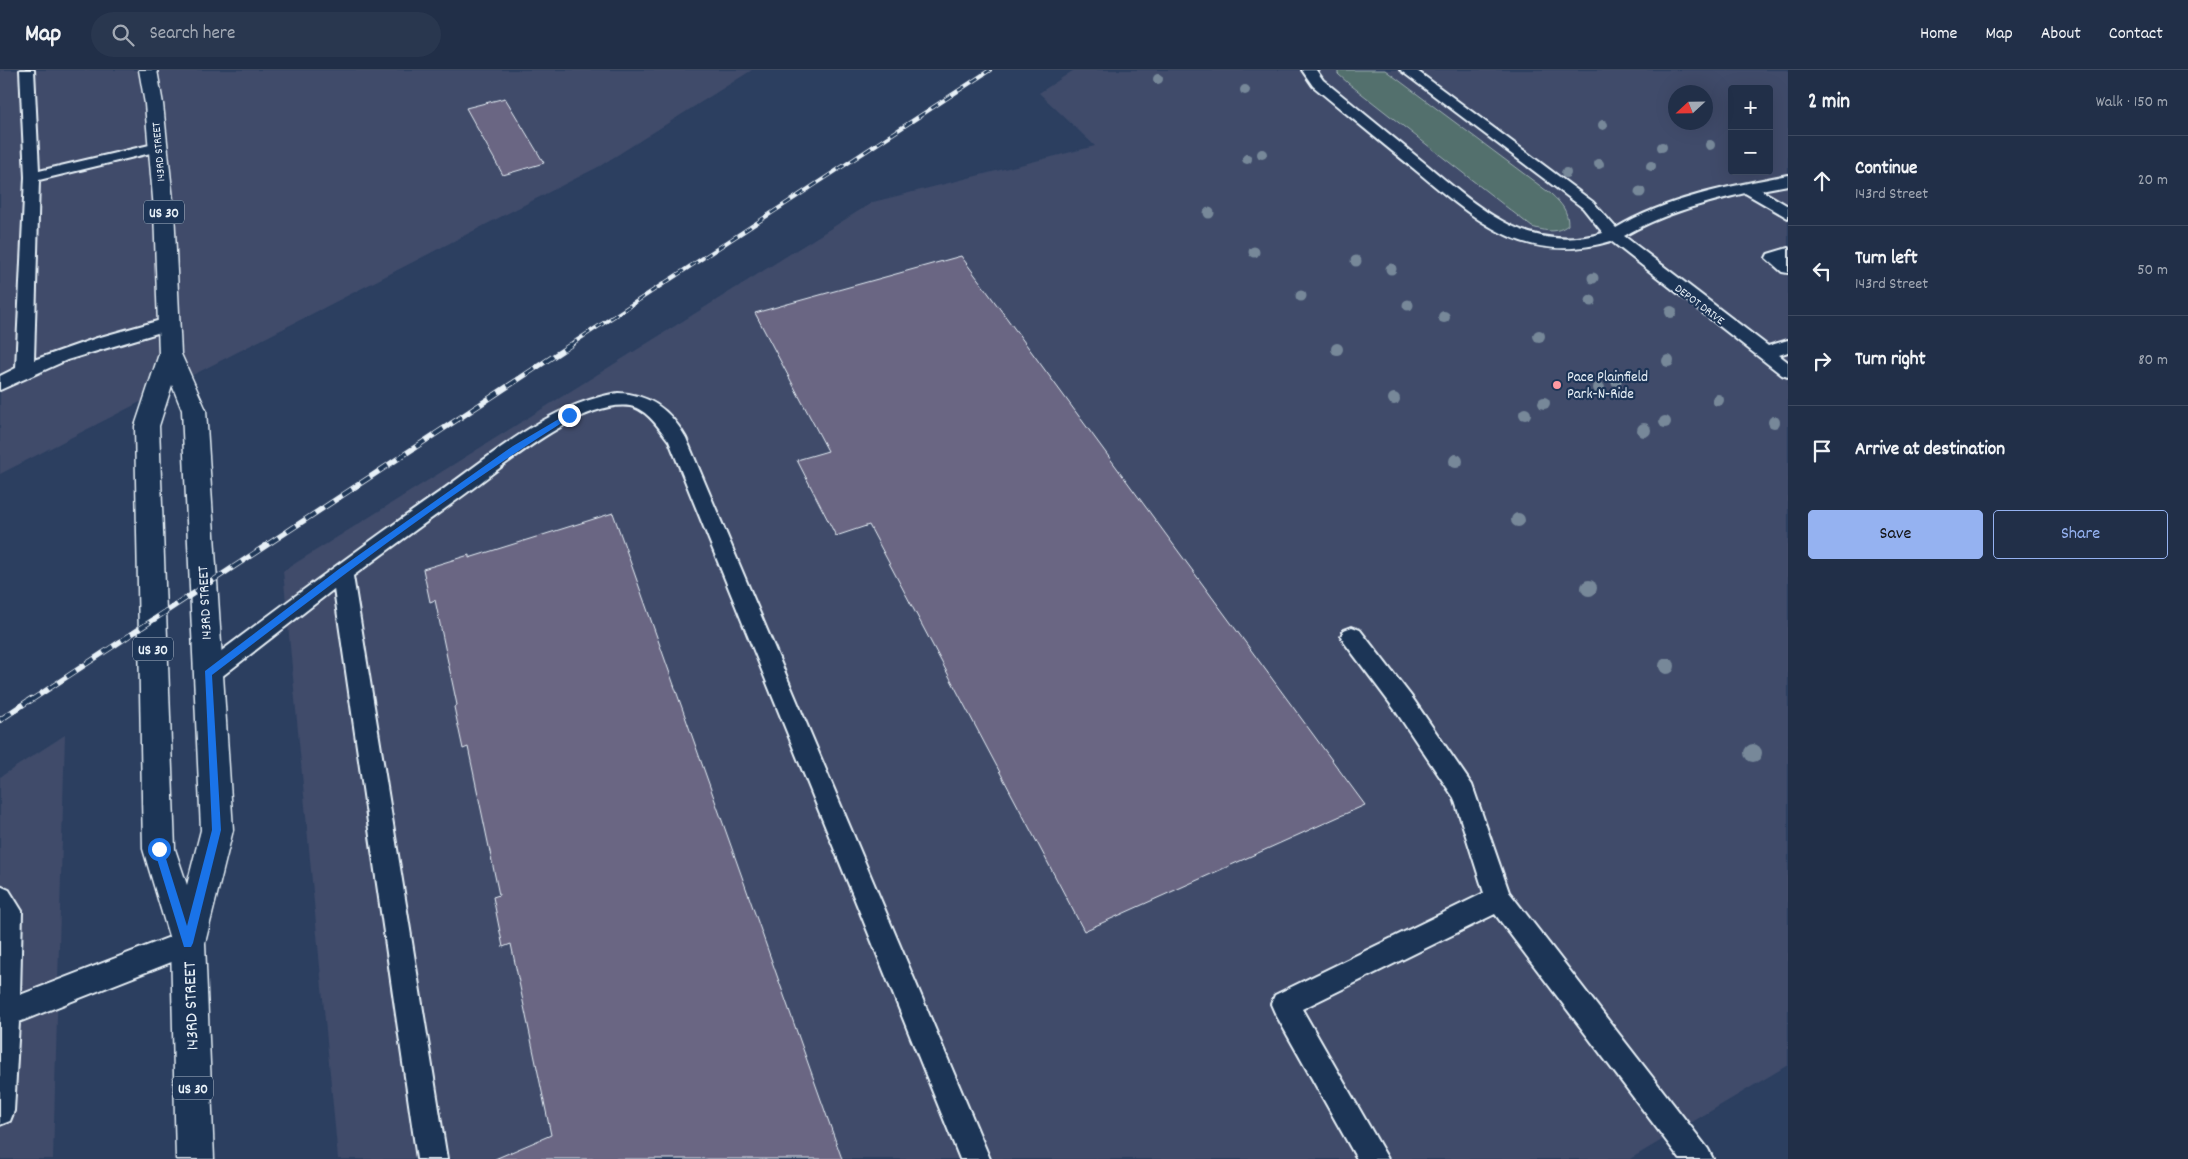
<!DOCTYPE html>
<html lang="en">
<head>
<meta charset="utf-8">
<style>
	body { margin:0; font-family:Dekko,sans-serif; background:#29374f; color:#f1f3f6 }
	.controls { position:absolute; right:15px; top:15px; display:grid; overflow:hidden; border-radius:5px; box-shadow:0 5px 20px #0002 }
	.controls button { width:45px; height:45px; display:grid; place-items:center; padding:0; border:0; border-bottom:1px solid #3e4a60; background:#212f48; color:#f1f3f6; font:25px sans-serif }
	.compass { position:absolute; left:1668px; top:15px; width:45px; height:45px; border-radius:50%; background:#212f48; box-shadow:0 5px 20px #0002; rotate:248deg }
	.stop { position:absolute; width:15px; height:15px; margin:-11px; border:4px solid #1a73e8; border-radius:50%; background:#fff }
	.stop.end { background:#1a73e8; border-color:#fff; box-shadow:0 1px 5px #0008 }
	.list { margin:0; padding:0; list-style:none }
	h2 { display:flex; justify-content:space-between; align-items:center; height:65px; margin:0; padding:0 20px; font-size:21px }
	h2 small { font-size:16px; font-weight:400; color:#a2a9b4 }
	.list li { display:grid; grid-template-columns:32px 1fr auto; gap:15px; align-items:center; box-sizing:border-box; height:90px; padding:0 20px; border-top:1px solid #3e4a60 }
	.list b { display:block; font-size:19px; white-space:nowrap }
	.list p { margin:0; font-size:16px; white-space:nowrap; color:#a2a9b4 }
	.list em { font-size:16px; font-style:normal; color:#a2a9b4 }
	.actions { display:flex; gap:10px; padding:15px 20px }
	.actions a { flex:1; padding:11px 0; border:1px solid #95b2f1; border-radius:5px; text-align:center; font-size:18px; color:#95b2f1 }
	.actions .main { background:#95b2f1; color:#111 }
	.icon { flex:none; width:28px; height:28px; fill:none; stroke:currentColor; stroke-width:2; stroke-linecap:round; stroke-linejoin:round }
	.map { position:relative; flex:none; width:1788px; height:1089px; overflow:hidden }
	header { display:flex; align-items:center; gap:30px; box-sizing:border-box; height:70px; padding:0 25px; background:#212f48; border-bottom:1px solid #3e4a60 }
	header strong { font-size:24px }
	nav { display:flex; gap:28px; margin-inline-start:auto; font-size:18px }
	.search { width:350px; height:45px; background:#29374f; display:flex; align-items:center; gap:12px; box-sizing:border-box; padding:0 18px; border-radius:28px; color:#a2a9b4; font-size:19px }
	main { display:flex }
	aside { flex:1; background:#212f48 }
	.map>svg:first-child { display:block }
	.built { fill:#3f4b6a; fill-rule:evenodd }
	.green { fill:#536f6d; stroke:#9eb0b2 }
	.building { fill:#6a6683; stroke:#e8f1f8 }
	.lines { fill:none; stroke-linecap:round; stroke-linejoin:round }
	.service-casing { stroke:#e8f1f8; stroke-width:4 }
	.primary-casing { stroke:#e8f1f8; stroke-width:3 }
	.service { fill:#1d3557; fill-rule:evenodd }
	.primary { fill:#1d3557; fill-rule:evenodd }
	.rail-far2-casing { stroke:#e8f1f8; stroke-width:4 }
	.rail-far1-casing { stroke:#e8f1f8; stroke-width:5.5 }
	.rail-casing { stroke:#e8f1f8; stroke-width:6 }
	.rail-far2 { stroke:#1d3557; stroke-width:2.5; stroke-dasharray:8; stroke-linecap:butt }
	.rail-far1 { stroke:#1d3557; stroke-width:4; stroke-dasharray:11; stroke-linecap:butt }
	.rail { stroke:#1d3557; stroke-width:4.5; stroke-dasharray:14; stroke-linecap:butt }
	.tree { fill:#789 }
	.route { fill:#1a73e8 }
	.poi-dot { fill:#ff9aa2; stroke:#1d3557; stroke-width:2 }
	.labels { text-anchor:middle; stroke-width:4.5; stroke-linejoin:round; paint-order:stroke }
	.far-street-label { font-size:12px; fill:#e8f1f8; stroke:#1d3557 }
	.shield { fill:#1d3557; stroke:#abb9c8; stroke-width:1 }
	.shield-label { font-size:14px; font-weight:bold; fill:#e8f1f8 }
	.poi-label { font-size:15px; fill:#e8f1f8; stroke:#1d3557; text-anchor:start }
	.street-label { font-size:15px; fill:#e8f1f8; stroke:#1d3557 }
	.near-street-label { font-size:18px; fill:#e8f1f8; stroke:#1d3557 }
</style>
</head>
<body>
<header>
<strong>Map</strong>
<div class="search"><svg class="icon" aria-label="search" viewBox="0 0 24 24"><circle cx="10" cy="10" r="6"/><path d="M15 15l6 6"/></svg>Search here</div>
<nav><a>Home</a><a>Map</a><a>About</a><a>Contact</a></nav>
</header>
<main>
<div class="map">
<svg width="1788" height="1089" viewBox="0 0 1788 1089">
	<rect width="100%" height="100%" fill="#2c3f60"/>
	<filter id="ink" filterUnits="userSpaceOnUse"><feTurbulence type="fractalNoise" baseFrequency=".02" numOctaves="2"/><feDisplacementMap in="SourceGraphic" scale="10" xChannelSelector="R" yChannelSelector="G"/><feConvolveMatrix kernelMatrix="1 2 1 2 8 2 1 2 1" color-interpolation-filters="sRGB"/></filter>
	<g filter="url(#ink)">
		<path class="built" d="M0 0H752L600 96 0 404Z
			M1074 0H1788V995L1630 1089H338L283 501 873 132 1095 76 1039 23ZM1732 19H1769V101H1732ZM1676 22H1706V52H1676Z
			M65 665 53 1089H0V707Z"/>
		<path class="green" d="M1338 0H1385L1551 124C1562 134 1568 141 1568 155 1556 164 1546 161 1532 157L1348 13 1338 4Z"/>
		<path class="building" d="M505 28 544 93 503 105 466 38Z
			M961 186 1365 735 1084 861 869 455 836 466 797 390 828 381 755 243Z
			M613 443 842 1089H495L551 1065 511 874 503 877 493 827 499 825 468 677 463 679 454 637 457 635 435 530 430 532 423 499 469 485V488Z"/>
		<g class="lines">
			<defs>
				<path id="service" d="M20 0H34L39 101 158 73 165 77 163 80 39 110 34 290 97 268 168 248 174 250 177 254 174 258 67 290 0 320V306L16 298 25 107Z
					M1302 0H1316L1323 10C1356 37 1388 63 1421 90 1476 135 1526 186 1603 163L1583 138 1400 0H1416L1593 132 1616 158C1666 128 1731 116 1788 105V115L1761 120 1788 136V148L1745 123C1704 133 1661 144 1624 166L1768 276 1788 270V282L1779 285 1788 292V307L1782 305 1611 171C1524 197 1475 149 1413 98 1379 71 1346 43 1313 16Z
					M1788 178V203L1782 202 1766 188 1768 184Z
					M618 323C650 324 671 341 686 368L990 1089H960L669 371C659 358 647 339 630 336 581 329 500 399 461 427 425 453 389 479 353 506L447 1089H417L334 519 216 611 208 614 200 611 197 604 200 597C280 537 359 478 441 421 496 382 550 334 618 323Z
					M1352 557 1360 560 1411 626 1472 715 1509 822 1708 1079 1713 1089H1680L1495 844 1302 939 1388 1089H1357L1275 943 1271 934 1275 925 1484 823 1454 728 1395 640 1344 572 1341 566 1344 560Z
					M0 816 9 820 22 841 20 925 188 860 197 864 201 873 197 882 19 952 14 1041 10 1051 0 1055Z"/>
				<path id="primary" d="M139 0H157L163 34 174 140 181 284 206 340 233 760 205 873 214 1089H176L171 873 143 779 135 356 159 284 154 140 145 34ZM172 315 182 340 201 760 187 815 175 779 159 356Z"/>
			</defs>
			<use href="#service" class="service-casing"/>
			<use href="#primary" class="primary-casing"/>
			<use href="#service" class="service"/>
			<use href="#primary" class="primary"/>
			<defs>
				<path id="rail-far2" d="M570 275 990 0"/>
				<path id="rail-far1" d="M30 631 572 274"/>
				<path id="rail" d="M0 650 31 629"/>
			</defs>
			<use href="#rail-far2" class="rail-far2-casing"/>
			<use href="#rail-far1" class="rail-far1-casing"/>
			<use href="#rail" class="rail-casing"/>
			<use href="#rail-far2" class="rail-far2"/>
			<use href="#rail-far1" class="rail-far1"/>
			<use href="#rail" class="rail"/>
		</g>
		<g class="tree">
			<circle cx="1158" cy="9" r="5"/>
			<circle cx="1245" cy="20" r="5"/>
			<circle cx="1603" cy="55" r="5"/>
			<circle cx="1710" cy="75" r="5"/>
			<circle cx="1662" cy="77" r="5"/>
			<circle cx="1262" cy="84" r="5"/>
			<circle cx="1247" cy="89" r="5"/>
			<circle cx="1599" cy="94" r="5"/>
			<circle cx="1651" cy="96" r="5"/>
			<circle cx="1566" cy="103" r="5"/>
			<circle cx="1640" cy="122" r="5.5"/>
			<circle cx="1209" cy="143" r="5.5"/>
			<circle cx="1254" cy="182" r="5.5"/>
			<circle cx="1356" cy="191" r="5.5"/>
			<circle cx="1391" cy="199" r="5.5"/>
			<circle cx="1593" cy="208" r="5.5"/>
			<circle cx="1301" cy="226" r="5.5"/>
			<circle cx="1591" cy="231" r="5.5"/>
			<circle cx="1408" cy="235" r="5.5"/>
			<circle cx="1671" cy="242" r="6"/>
			<circle cx="1444" cy="247" r="6"/>
			<circle cx="1539" cy="266" r="6"/>
			<circle cx="1337" cy="279" r="6"/>
			<circle cx="1668" cy="291" r="6"/>
			<circle cx="1616" cy="310" r="6"/>
			<circle cx="1599" cy="318" r="6"/>
			<circle cx="1394" cy="329" r="6"/>
			<circle cx="1718" cy="330" r="6"/>
			<circle cx="1544" cy="333" r="6"/>
			<circle cx="1525" cy="344" r="6"/>
			<circle cx="1665" cy="352" r="6"/>
			<circle cx="1774" cy="352" r="6"/>
			<circle cx="1644" cy="360" r="7"/>
			<circle cx="1456" cy="391" r="7"/>
			<circle cx="1518" cy="450" r="7"/>
			<circle cx="1589" cy="518" r="8"/>
			<circle cx="1667" cy="596" r="8"/>
			<circle cx="1753" cy="683" r="9"/>
		</g>
	</g>
	<path class="route" d="M569 343 571 344V347C446 425 329 516 212 605L221 760 193 873 191 877H184L154 779 155 776H162L187 856 212 760 205 601 339 499 513 376Z"/>
	<circle class="poi-dot" cx="1557" cy="315" r="5"/>
	<g class="labels">
		<g class="far-street-label">
			<text transform="translate(158 82) rotate(-95)" y="4">143RD STREET</text>
			<text transform="translate(1700 234) rotate(37)" y="4">DEPOT DRIVE</text>
		</g>
		<g class="shield">
			<rect x="144" y="130.5" width="40" height="23" rx="4"/>
			<rect x="133" y="567.5" width="40" height="23" rx="4"/>
			<rect x="173" y="1006.5" width="40" height="23" rx="4"/>
		</g>
		<g class="shield-label">
			<text x="164" y="147">US 30</text>
			<text x="153" y="584">US 30</text>
			<text x="193" y="1023">US 30</text>
		</g>
		<g class="poi-label">
			<text x="1567" y="311">Pace Plainfield<tspan x="1567" dy="17">Park-N-Ride</tspan></text>
		</g>
		<g class="street-label">
			<text transform="translate(204 533) rotate(-93)" y="5">143RD STREET</text>
		</g>
		<g class="near-street-label">
			<text transform="translate(190 936) rotate(-92)" y="6">143RD STREET</text>
		</g>
	</g>
</svg>
<div class="controls">
<button>+</button>
<button>−</button>
</div>
<svg class="compass" viewBox="-18 -18 36 36"><path d="M0-13l5 13h-10z" fill="#e53935"/><path d="M0 13l5-13h-10z" fill="#a2a9b4"/></svg>
<div class="stop" style="left:159px;top:779px"></div>
<div class="stop end" style="left:569px;top:345px"></div>
</div>
<aside>
<h2>2 min<small>Walk · 150 m</small></h2>
<ul class="list">
<li><svg class="icon" aria-label="ahead" viewBox="0 0 24 24"><path d="M12 20V5M6 11l6-6 6 6"/></svg><div><b>Continue</b><p>143rd Street</p></div><em>20 m</em></li>
<li><svg class="icon" aria-label="left" viewBox="0 0 24 24"><path d="M17 20v-9H6M10 6l-5 5 5 5"/></svg><div><b>Turn left</b><p>143rd Street</p></div><em>50 m</em></li>
<li><svg class="icon" aria-label="right" viewBox="0 0 24 24"><path d="M7 20v-9h11M14 6l5 5-5 5"/></svg><div><b>Turn right</b></div><em>80 m</em></li>
<li><svg class="icon" aria-label="arrive" viewBox="0 0 24 24"><path d="M6 21V4h12l-3 4 3 4H6"/></svg><div><b>Arrive at destination</b></div></li>
</ul>
<div class="actions"><a class="main">Save</a><a>Share</a></div>
</aside>
</main>
</body>
</html>
